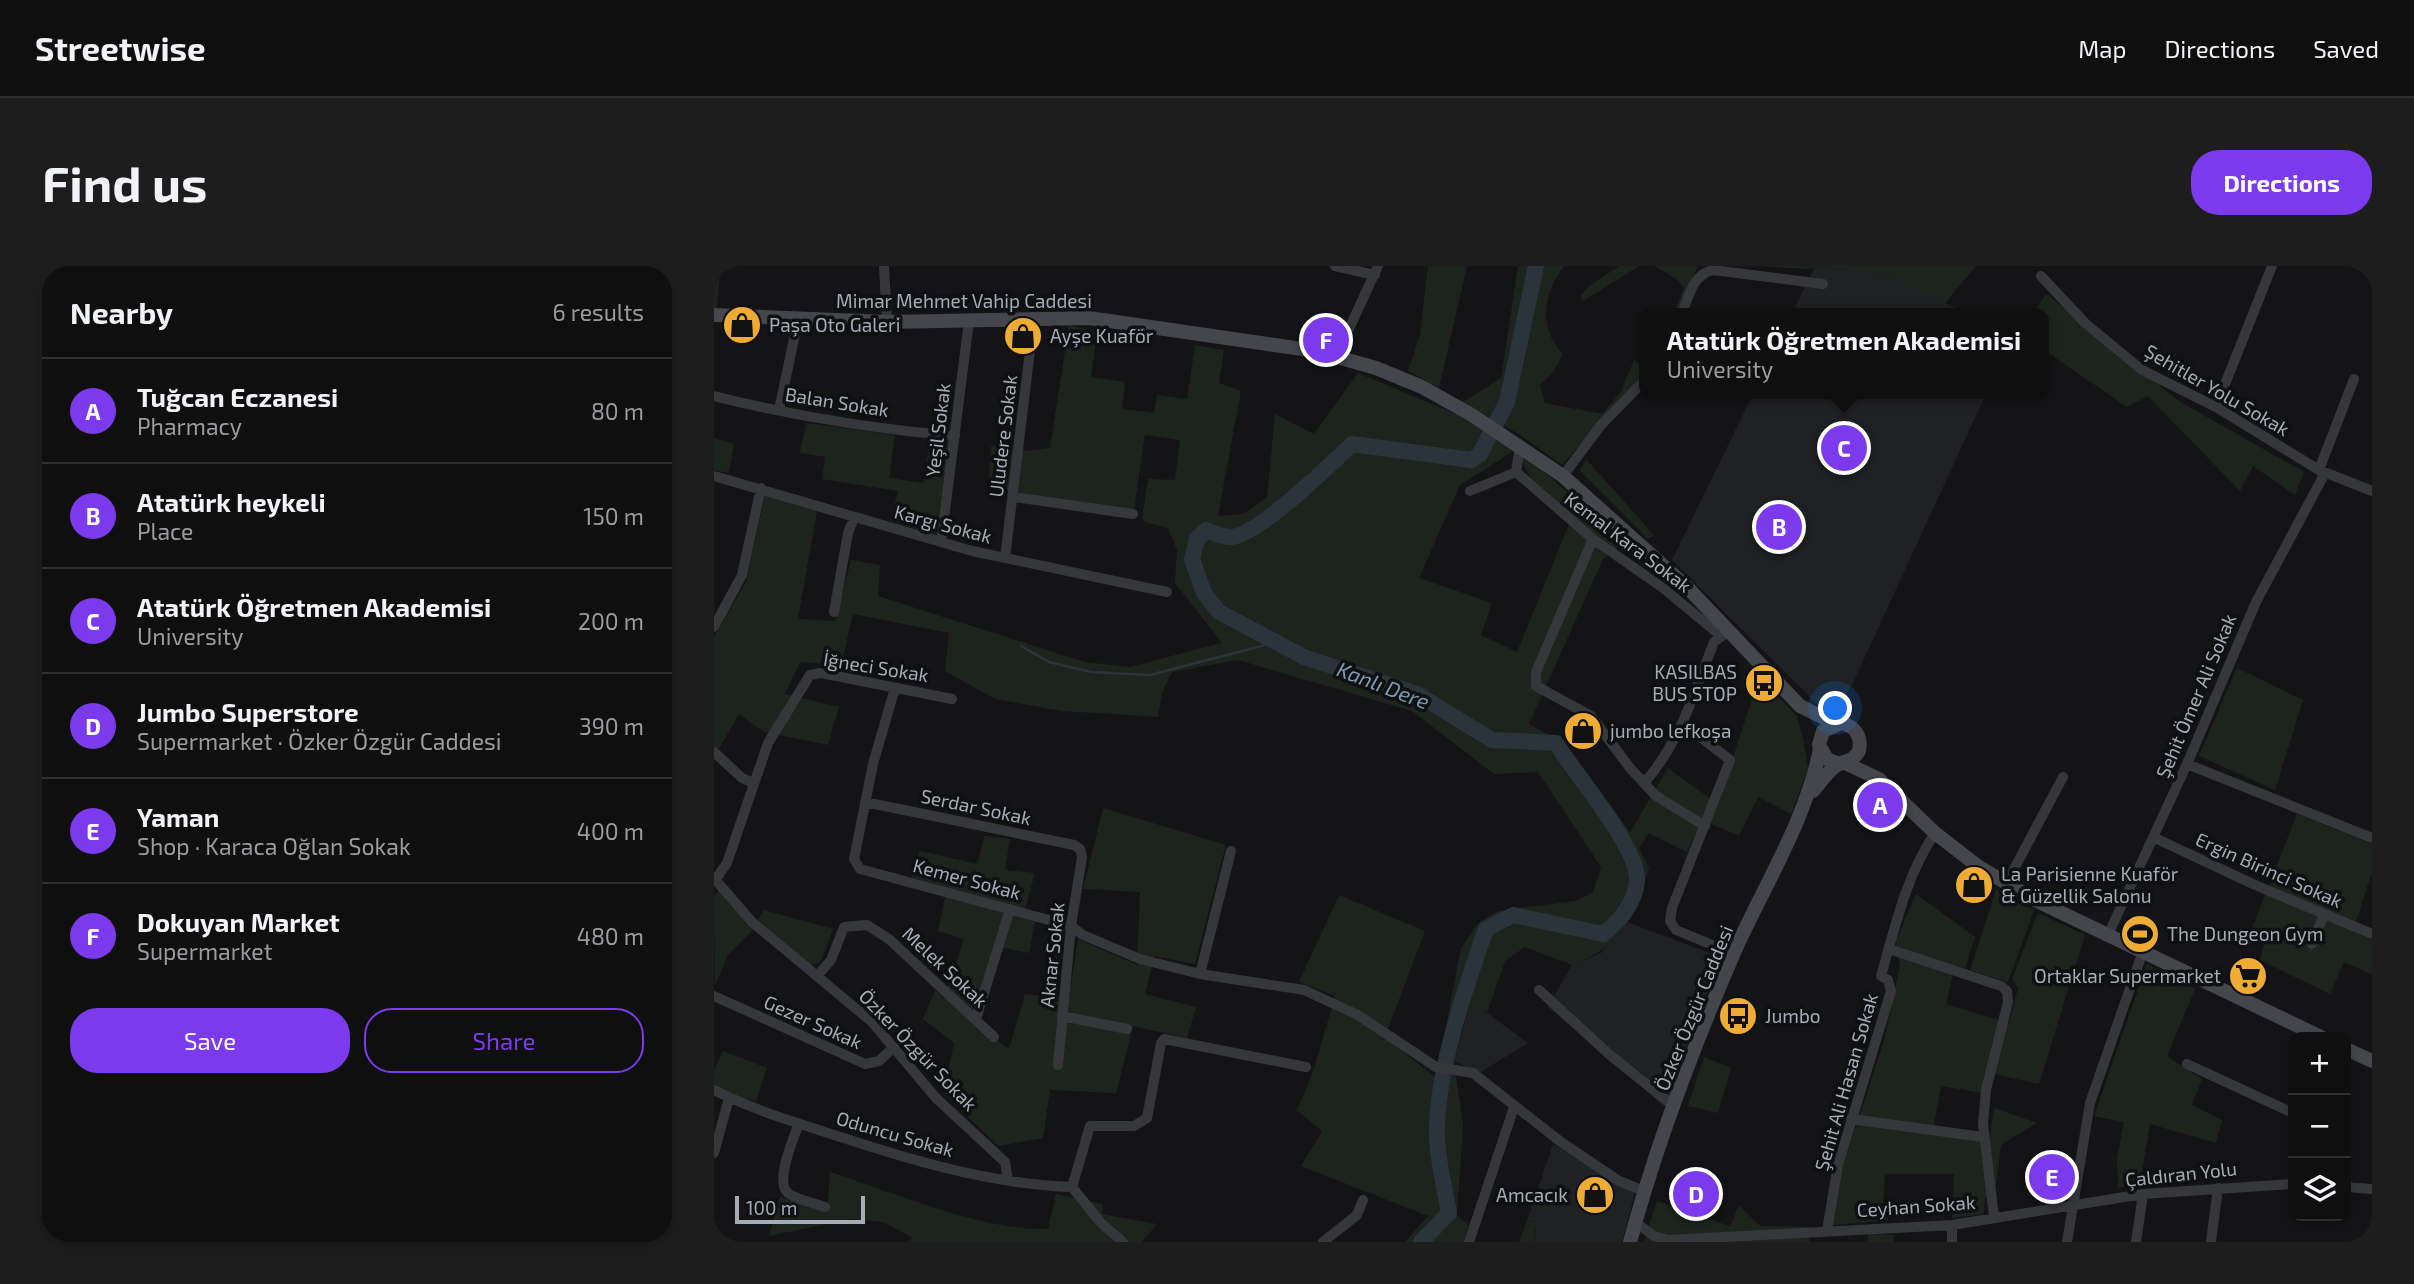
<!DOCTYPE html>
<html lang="en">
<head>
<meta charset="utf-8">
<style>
	body { margin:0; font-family:"Exo 2",sans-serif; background:#1d1d1e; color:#f1f3f6 }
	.controls { position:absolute; right:21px; bottom:21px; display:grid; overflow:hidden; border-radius:14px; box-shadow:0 4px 10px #0003 }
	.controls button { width:63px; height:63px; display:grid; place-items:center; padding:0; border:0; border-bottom:2px solid #2f2f30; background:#0f0f10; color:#f1f3f6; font:35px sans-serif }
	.scale { position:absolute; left:21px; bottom:18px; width:130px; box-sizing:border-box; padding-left:7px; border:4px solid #a6acb6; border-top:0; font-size:19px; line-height:24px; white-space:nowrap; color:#a6acb6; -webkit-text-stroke:5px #0f1011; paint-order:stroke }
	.you { position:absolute; left:1122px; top:443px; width:24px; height:24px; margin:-18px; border:5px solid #fff; border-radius:50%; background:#1a73e8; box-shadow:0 0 0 10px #1a73e833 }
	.badge { display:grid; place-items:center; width:46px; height:46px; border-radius:50%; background:#7c3aed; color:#fff; font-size:23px; font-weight:700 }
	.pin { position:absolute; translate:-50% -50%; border:4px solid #fff; box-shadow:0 2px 7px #0006 }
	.popup { position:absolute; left:925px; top:42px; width:410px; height:91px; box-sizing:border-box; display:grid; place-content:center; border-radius:14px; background:#0f0f10; filter:drop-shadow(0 2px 5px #0005); font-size:23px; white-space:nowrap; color:#9b9c9f }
	.popup b { font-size:26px; color:#f1f3f6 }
	.popup::after { content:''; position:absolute; left:50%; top:100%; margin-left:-14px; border:14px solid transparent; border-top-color:#0f0f10 }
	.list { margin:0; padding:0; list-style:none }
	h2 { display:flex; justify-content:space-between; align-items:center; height:91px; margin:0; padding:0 28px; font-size:30px }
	h2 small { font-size:23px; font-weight:400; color:#9b9c9f }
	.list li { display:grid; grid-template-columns:46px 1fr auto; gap:21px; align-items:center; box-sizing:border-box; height:105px; padding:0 28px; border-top:2px solid #2f2f30 }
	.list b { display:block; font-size:26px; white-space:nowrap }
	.list p { margin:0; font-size:23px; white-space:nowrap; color:#9b9c9f }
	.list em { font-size:23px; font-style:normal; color:#9b9c9f }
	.actions { display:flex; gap:14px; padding:21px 28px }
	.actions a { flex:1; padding:16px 0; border:2px solid #7c3aed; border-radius:28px; text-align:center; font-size:24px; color:#7c3aed }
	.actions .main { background:#7c3aed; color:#fff }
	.icon { flex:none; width:38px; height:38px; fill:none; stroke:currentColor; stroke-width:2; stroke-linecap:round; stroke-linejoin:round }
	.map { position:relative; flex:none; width:1658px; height:976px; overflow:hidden; border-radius:28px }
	header { display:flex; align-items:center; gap:42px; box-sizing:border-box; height:98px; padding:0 35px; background:#0f0f10; border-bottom:2px solid #2f2f30 }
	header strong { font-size:33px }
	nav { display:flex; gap:38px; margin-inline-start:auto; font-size:24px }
	.intro { display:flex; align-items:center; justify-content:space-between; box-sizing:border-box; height:168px; padding:0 42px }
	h1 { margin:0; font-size:49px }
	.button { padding:18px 32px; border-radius:28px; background:#7c3aed; color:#fff; font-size:24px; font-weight:700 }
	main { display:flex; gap:42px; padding:0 42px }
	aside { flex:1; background:#0f0f10; border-radius:28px; box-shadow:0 4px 10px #0003 }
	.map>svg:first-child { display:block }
	.built { fill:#202123 }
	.green { fill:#1d241d }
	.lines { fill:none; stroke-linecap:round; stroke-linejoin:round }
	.stream { stroke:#2b343a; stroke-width:2.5 }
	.river { stroke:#2b343a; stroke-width:16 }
	.street { stroke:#36373b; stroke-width:10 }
	.secondary { stroke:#44464b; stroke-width:14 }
	.labels { text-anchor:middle; stroke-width:7; stroke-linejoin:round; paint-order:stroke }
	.street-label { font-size:19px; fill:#a6acb6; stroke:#0f1011 }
	.poi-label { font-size:19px; fill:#a6acb6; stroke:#0f1011; text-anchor:start }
	.water-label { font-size:21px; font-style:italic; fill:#7e9ab1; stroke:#0f1011 }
</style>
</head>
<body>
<header>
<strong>Streetwise</strong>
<nav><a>Map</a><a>Directions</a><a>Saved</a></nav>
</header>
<div class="intro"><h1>Find us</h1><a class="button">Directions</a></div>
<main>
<aside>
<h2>Nearby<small>6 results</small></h2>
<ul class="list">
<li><span class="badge">A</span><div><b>Tuğcan Eczanesi</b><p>Pharmacy</p></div><em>80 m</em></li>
<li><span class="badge">B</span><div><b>Atatürk heykeli</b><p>Place</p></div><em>150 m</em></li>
<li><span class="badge">C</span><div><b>Atatürk Öğretmen Akademisi</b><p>University</p></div><em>200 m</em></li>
<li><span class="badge">D</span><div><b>Jumbo Superstore</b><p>Supermarket · Özker Özgür Caddesi</p></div><em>390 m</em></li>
<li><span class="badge">E</span><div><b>Yaman</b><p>Shop · Karaca Oğlan Sokak</p></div><em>400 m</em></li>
<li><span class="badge">F</span><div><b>Dokuyan Market</b><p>Supermarket</p></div><em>480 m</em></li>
</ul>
<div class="actions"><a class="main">Save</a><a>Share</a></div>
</aside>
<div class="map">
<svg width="1658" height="976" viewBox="0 0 1658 976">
	<rect width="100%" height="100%" fill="#141416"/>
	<path class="built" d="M0 0H6L3 42H0Z
		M1101 1 1171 7 1252 47H1078Z
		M1039 128H1272L1138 419 1122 441 1114 442 1102 437 958 294Z
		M913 656 1006 691 951 841 834 741 858 699 887 687Z
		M756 738 773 747 814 777 765 807 740 795Z
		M839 878 921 927 908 976H820L823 956 813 955Z"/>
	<path class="green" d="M714 0H753L725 122 694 105 706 69Z
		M804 0H850C829 27 824 63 849 88L837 109 826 119 831 137 888 148 906 127 920 94 926 98 930 94V108L848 199 808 170 749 136 787 112Z
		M905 0H925L869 35 866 30 874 21Z
		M940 0H984L964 47H960L970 22 964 14Z
		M1043 0H1262L1231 37 1171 7 1102 1 1094 3Z
		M1332 28 1465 135 1590 206 1581 229 1539 200 1526 225 1434 130 1413 141 1330 84V47H1320Z
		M355 59 383 66 377 111 411 116 408 143 440 147 443 129 473 133 481 79 510 84 505 117 527 125 504 250 530 248 553 231 561 148 600 168 644 107 742 148 801 184 746 219 705 312 778 337 767 369 803 386 858 251 818 215 807 193 813 191 911 276 889 293 815 458 852 478 916 566 954 502 1004 538 1045 411 1083 450 1089 472 1094 503 1077 548 1044 531 1025 570 988 554 973 586 935 567 925 582 935 602C919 652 909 679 858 699L811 681 791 695 773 747 755 739 740 795 749 859 743 949 755 960 749 976H691L714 950 587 900 608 865 583 844 599 806 621 730 585 716 625 629 711 665 671 771 722 812 747 682 765 656 784 645 861 635 879 626 887 601 824 506 780 508 698 445 524 394 458 406 449 424 444 451 348 445 281 433 231 405 235 367 139 348 127 399 86 396 71 428 125 441 114 479 50 466 25 448 0 491V371L32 316 51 230 103 245 84 353 121 355 137 294 166 299 164 330 371 396 415 401 508 377 461 317 463 284 454 262 431 256 428 252 434 213 461 214 466 174 431 169 420 244 274 222 277 180 310 185 336 182Z
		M92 157 181 169 175 212 210 217 216 173 236 174 222 269 176 255 184 225 108 213 111 191 86 187Z
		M0 172 20 178 15 207 0 204Z
		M872 193 940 269 934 273 866 205Z
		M1523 402 1589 434 1561 524 1485 490Z
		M389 542 512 579 481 698 440 690 431 728 482 741 473 772 419 760 402 827 336 824 329 872 284 880 229 826 240 777 209 753 221 724 230 732 250 673 224 665 233 622 197 611 206 585 264 598 270 570 296 573 291 604 321 607 309 651 321 656 315 687 279 680 259 758 295 783 311 728 355 733 364 673 423 699 426 626 369 623Z
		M1583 548 1658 578V606L1639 665 1658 674V708L1630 696 1616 728 1546 694 1552 670 1538 662Z
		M6 624 41 662 14 689 1 720 0 629Z
		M1282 624 1320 644 1294 716 1256 704Z
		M1202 628 1261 671 1251 702 1241 699 1232 738 1295 757 1304 722 1298 713 1324 647 1371 669 1325 818 1271 806 1268 827 1227 820 1218 869 1275 875 1280 842 1323 857 1287 879 1281 928 1271 932 1270 948 1238 952 1240 908H1171L1168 955 1109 960 1170 775 1186 700 1182 675Z
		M50 644 119 663 106 697 95 699 43 655Z
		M1433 698 1481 723 1453 790 1488 813 1478 839 1508 854 1502 877 1436 858 1426 918 1404 922 1403 892 1410 856 1380 850Z
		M9 785 53 802 42 835 20 830 0 818V805Z
		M990 791 1017 802 1004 847 974 840Z
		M116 906C183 927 263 964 334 963L342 928 389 938 388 948 443 958 428 976H194L198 972 170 956 137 953 55 970 66 931 113 946Z
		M943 935 1016 960 1025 939 1046 960 1095 961V976H930Z
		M813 955 823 956 819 976H805Z
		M1154 968 1180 969 1179 976H1153Z"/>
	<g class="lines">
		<path class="stream" d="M307 380 335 396 377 406 436 409 563 376"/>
		<path class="river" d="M707 976 735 947C731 923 724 897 723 872 721 809 751 723 772 663L799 649 889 668C905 656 921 637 923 615 925 581 861 509 842 477L778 474 703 428 590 391 505 346 490 327 478 293 483 273 492 264C500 267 511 272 518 271 544 269 617 198 638 178L757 194 766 188 793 136 822 0"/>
		<path class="street" d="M170 0 173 56
			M621 0 661 9
			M1327 10 1371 57 1428 104 1502 141 1605 204 1658 225
			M968 47C975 30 979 8 999 4L1109 18
			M623 89 664 0
			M0 130C79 150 161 163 241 170
			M1502 141 1558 0
			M65 144 84 54
			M1605 204 1640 113
			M802 206 879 273 949 322 1007 370
			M802 206 806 180
			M0 210 258 285 453 326
			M849 210 887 159 930 115
			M756 225 802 206
			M300 231 419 248
			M879 273 822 406V420L877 450 916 502 942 530 991 560
			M227 276 255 55
			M291 292 320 51
			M120 346 134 267 140 252
			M0 361 28 309 47 222
			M181 422 159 498 140 593 146 603 357 660 369 669 426 693 486 708 590 724 644 749 722 801 759 807 847 876 905 915 930 925
			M968 457 1016 494 958 642 956 655 962 664 1020 688
			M0 486 28 512 39 517
			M1473 498 1658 572
			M931 516C966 476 981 425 1000 376L1011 368
			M151 536 360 579 366 583 368 591 357 660 344 799
			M1439 571 1541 619 1658 668
			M0 612 38 656 158 756 222 832 291 896 294 914
			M2 613 13 597 54 477 96 409 107 407 238 433
			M1292 618 1349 511
			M1393 671 1473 498 1542 336 1611 207
			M1598 678 1610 648
			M1175 683 1287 720 1293 725 1294 736 1272 824 1269 858 1280 951
			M486 708 517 585
			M103 710 117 694 130 661 153 659 175 673 280 771
			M825 724 896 789 961 841
			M0 730 151 798 165 795 180 781
			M348 750 413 763
			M262 753 296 643
			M1473 798 1579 847
			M0 824C35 842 74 854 111 866 190 892 273 918 358 921
			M1137 853 1269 871
			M85 857C80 872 60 916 74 927 83 934 100 937 111 941
			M0 887 15 832
			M358 921 376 860H420L433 852 447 777 450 773 592 801
			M358 921 387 957 409 976
			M1632 921 1658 923
			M921 956 940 970 954 974 1238 959 1429 928 1579 918
			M1113 964 1124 899 1177 725 1174 714 1167 710C1181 661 1192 610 1221 567
			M609 976 643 949 649 934
			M755 976 800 841
			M1238 976V959
			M1353 976 1376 837 1428 688
			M1422 976 1429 928
			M1497 976 1504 922"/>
		<path class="secondary" d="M0 49 173 56 375 52 602 85 662 102 708 121 758 149 849 210 973 321 1086 440 1120 457
			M1131 497 1165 513 1221 567 1265 601 1323 635 1607 771
			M1099 525C1106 517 1115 503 1125 498 1134 494 1139 495 1145 485 1148 470 1141 460 1127 457L1109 465 1105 479 1113 493 1125 498
			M1632 783 1658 795
			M916 976C942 879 979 782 1019 689 1049 621 1091 557 1106 483"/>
	</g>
	<defs>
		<symbol id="shop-disc" viewBox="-11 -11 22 22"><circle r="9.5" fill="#efac34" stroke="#0f1011"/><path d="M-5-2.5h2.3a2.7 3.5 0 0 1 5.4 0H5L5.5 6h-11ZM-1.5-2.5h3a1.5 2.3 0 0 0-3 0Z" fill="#111"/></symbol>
		<symbol id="bus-disc" viewBox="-11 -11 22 22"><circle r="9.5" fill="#efac34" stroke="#0f1011"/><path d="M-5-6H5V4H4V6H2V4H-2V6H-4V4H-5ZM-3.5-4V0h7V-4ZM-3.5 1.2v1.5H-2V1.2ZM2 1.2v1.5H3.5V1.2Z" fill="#111"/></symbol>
		<symbol id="stadium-disc" viewBox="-11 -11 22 22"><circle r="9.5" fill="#efac34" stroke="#0f1011"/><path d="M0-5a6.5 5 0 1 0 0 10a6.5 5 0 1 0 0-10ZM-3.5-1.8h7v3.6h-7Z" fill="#111"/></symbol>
		<symbol id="supermarket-disc" viewBox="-11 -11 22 22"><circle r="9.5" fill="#efac34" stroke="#0f1011"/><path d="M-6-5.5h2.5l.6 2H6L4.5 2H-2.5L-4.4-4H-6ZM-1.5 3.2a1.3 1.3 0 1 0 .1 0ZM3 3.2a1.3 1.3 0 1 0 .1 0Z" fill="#111"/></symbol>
	</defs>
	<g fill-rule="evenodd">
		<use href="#shop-disc" x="6" y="37" width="44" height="44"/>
		<use href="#shop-disc" x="287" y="48" width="44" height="44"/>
		<use href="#bus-disc" x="1028" y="395" width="44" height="44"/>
		<use href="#shop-disc" x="847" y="443" width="44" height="44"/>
		<use href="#shop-disc" x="1238" y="597" width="44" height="44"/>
		<use href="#stadium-disc" x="1404" y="646" width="44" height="44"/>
		<use href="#supermarket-disc" x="1512" y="688" width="44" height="44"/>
		<use href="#bus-disc" x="1002" y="728" width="44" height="44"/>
		<use href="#shop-disc" x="859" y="907" width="44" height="44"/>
	</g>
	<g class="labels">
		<g class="street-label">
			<text x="250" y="42">Mimar Mehmet Vahip Caddesi</text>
			<text transform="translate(1503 124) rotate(30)" y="7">Şehitler Yolu Sokak</text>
			<text transform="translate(123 136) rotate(9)" y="7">Balan Sokak</text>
			<text transform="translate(224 164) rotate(-83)" y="7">Yeşil Sokak</text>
			<text transform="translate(289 170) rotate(-83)" y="7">Uludere Sokak</text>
			<text transform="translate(229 258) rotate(15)" y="7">Kargı Sokak</text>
			<text transform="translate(914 276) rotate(37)" y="7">Kemal Kara Sokak</text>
			<text transform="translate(162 401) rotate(9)" y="7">İğneci Sokak</text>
			<text transform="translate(1482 430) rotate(-67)" y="7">Şehit Ömer Ali Sokak</text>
			<text transform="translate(262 541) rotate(12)" y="7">Serdar Sokak</text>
			<text transform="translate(1555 604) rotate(24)" y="7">Ergin Birinci Sokak</text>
			<text transform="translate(253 613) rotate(15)" y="7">Kemer Sokak</text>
			<text transform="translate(338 689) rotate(-84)" y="7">Aknar Sokak</text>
			<text transform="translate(231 701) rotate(43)" y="7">Melek Sokak</text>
			<text transform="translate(980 742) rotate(-68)" y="7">Özker Özgür Caddesi</text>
			<text transform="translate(99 756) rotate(24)" y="7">Gezer Sokak</text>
			<text transform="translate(204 784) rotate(46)" y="7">Özker Özgür Sokak</text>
			<text transform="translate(1132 816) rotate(-74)" y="7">Şehit Ali Hasan Sokak</text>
			<text transform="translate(181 868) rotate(16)" y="7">Oduncu Sokak</text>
			<text transform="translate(1467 908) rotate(-6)" y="7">Çaldıran Yolu</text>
			<text transform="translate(1202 940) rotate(-4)" y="7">Ceyhan Sokak</text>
		</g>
		<g class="poi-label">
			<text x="55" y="66">Paşa Oto Galeri</text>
			<text x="336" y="77">Ayşe Kuaför</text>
			<text x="1023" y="413" text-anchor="end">KASILBAS<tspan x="1023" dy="22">BUS STOP</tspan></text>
			<text x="896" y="472">jumbo lefkoşa</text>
			<text x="1287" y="615">La Parisienne Kuaför<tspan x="1287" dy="22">&amp; Güzellik Salonu</tspan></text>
			<text x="1453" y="675">The Dungeon Gym</text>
			<text x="1507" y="717" text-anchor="end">Ortaklar Supermarket</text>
			<text x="1051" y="757">Jumbo</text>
			<text x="854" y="936" text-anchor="end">Amcacık</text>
		</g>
		<g class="water-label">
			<text transform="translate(669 420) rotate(21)" y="7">Kanlı Dere</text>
		</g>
	</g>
</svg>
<div class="controls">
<button>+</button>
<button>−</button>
<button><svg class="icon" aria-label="layers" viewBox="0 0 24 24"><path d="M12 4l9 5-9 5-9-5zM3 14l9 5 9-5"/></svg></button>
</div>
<div class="scale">100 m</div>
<div class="you"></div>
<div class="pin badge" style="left:1166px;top:539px">A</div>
<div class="pin badge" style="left:1065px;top:261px">B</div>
<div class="pin badge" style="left:1130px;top:182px">C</div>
<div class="popup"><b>Atatürk Öğretmen Akademisi</b>University</div>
<div class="pin badge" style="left:982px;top:928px">D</div>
<div class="pin badge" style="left:1338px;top:911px">E</div>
<div class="pin badge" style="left:612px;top:74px">F</div>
</div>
</main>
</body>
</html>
